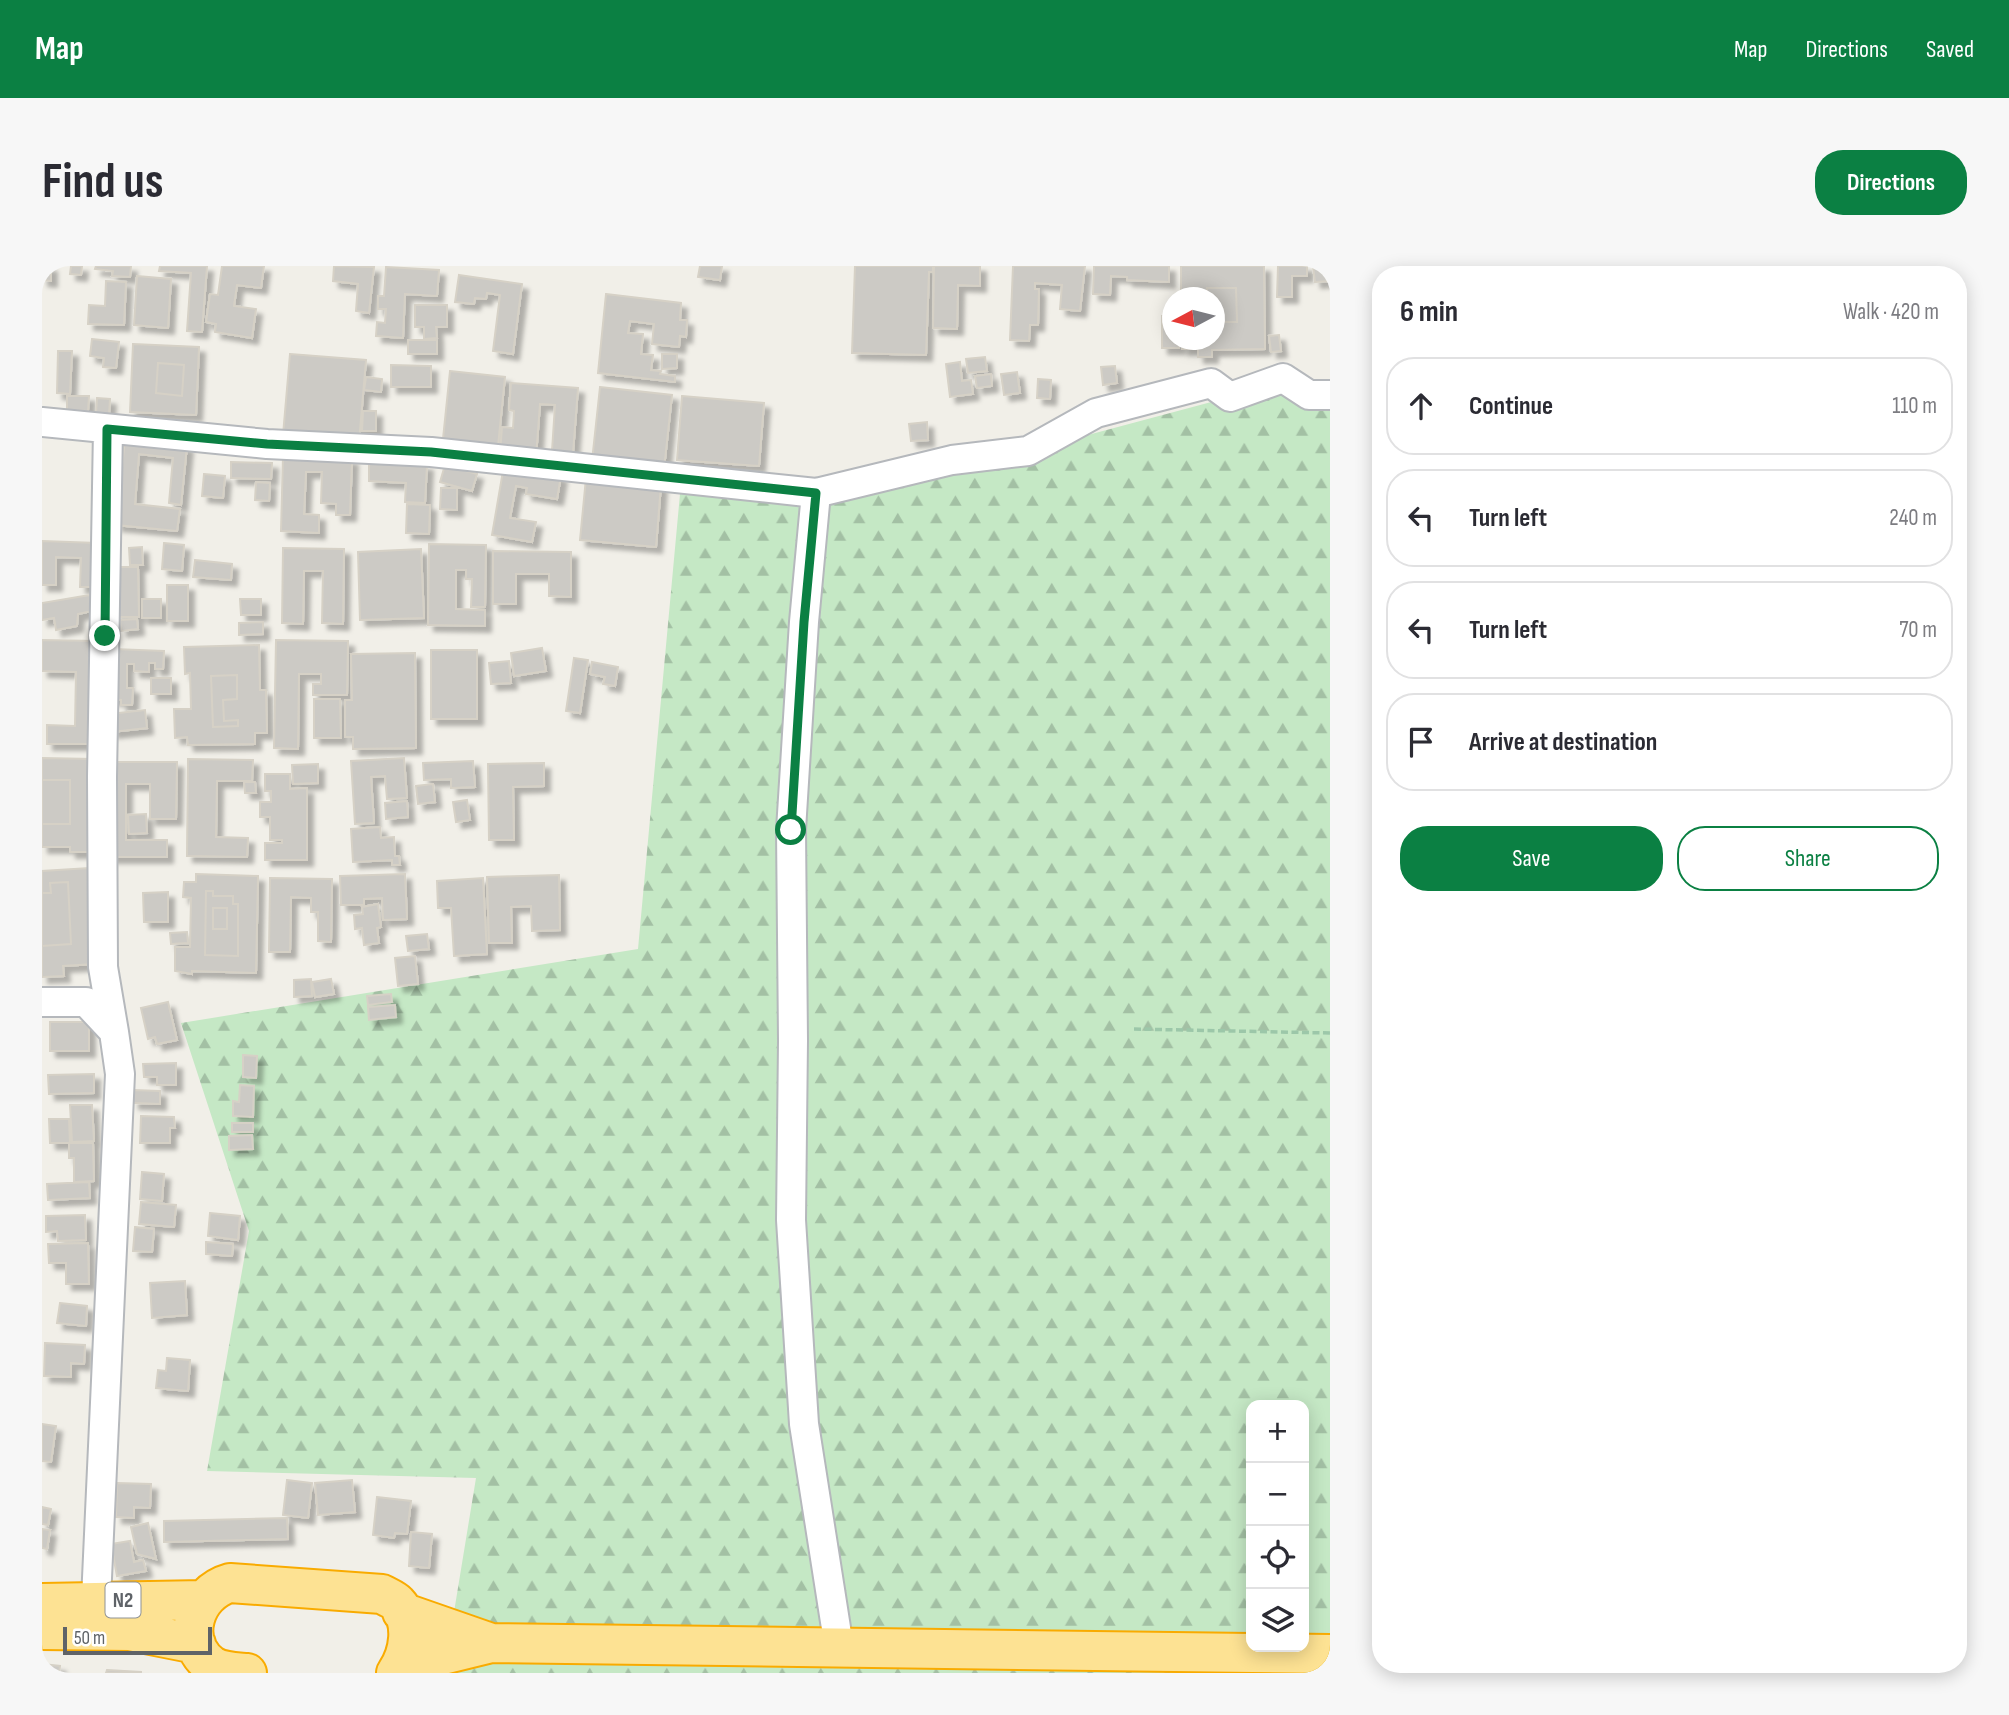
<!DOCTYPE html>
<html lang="en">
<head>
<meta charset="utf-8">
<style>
	body { margin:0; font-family:"Sofia Sans Condensed",sans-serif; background:#f7f7f7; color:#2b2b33 }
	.controls { position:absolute; right:21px; bottom:21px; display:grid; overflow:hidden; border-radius:14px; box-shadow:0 4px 18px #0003 }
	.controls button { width:63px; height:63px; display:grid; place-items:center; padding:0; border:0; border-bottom:2px solid #e1e1e2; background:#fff; color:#2b2b33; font:35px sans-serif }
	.compass { position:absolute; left:1120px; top:21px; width:63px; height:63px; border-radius:50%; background:#fff; box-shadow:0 4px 18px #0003; rotate:263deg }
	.scale { position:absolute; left:21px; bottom:18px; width:149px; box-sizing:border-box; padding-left:7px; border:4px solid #5f6368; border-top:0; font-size:19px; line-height:24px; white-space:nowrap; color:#5f6368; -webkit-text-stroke:5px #fff; paint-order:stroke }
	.stop { position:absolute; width:21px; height:21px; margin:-16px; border:5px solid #0b8043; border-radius:50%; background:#fff }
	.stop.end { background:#0b8043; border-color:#fff; box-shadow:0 2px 7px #0008 }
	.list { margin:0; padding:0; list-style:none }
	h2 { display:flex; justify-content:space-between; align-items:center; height:91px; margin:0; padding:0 28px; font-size:30px }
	h2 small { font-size:23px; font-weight:400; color:#7c7c81 }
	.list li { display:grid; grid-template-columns:46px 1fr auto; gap:21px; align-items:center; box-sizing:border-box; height:98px; margin:0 14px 14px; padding:0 14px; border:2px solid #e1e1e2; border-radius:28px }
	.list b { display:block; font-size:26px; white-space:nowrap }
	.list em { font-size:23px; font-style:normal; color:#7c7c81 }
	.actions { display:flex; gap:14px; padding:21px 28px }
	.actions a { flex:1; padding:16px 0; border:2px solid #0b8043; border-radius:28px; text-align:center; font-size:24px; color:#0b8043 }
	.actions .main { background:#0b8043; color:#fff }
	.icon { flex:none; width:38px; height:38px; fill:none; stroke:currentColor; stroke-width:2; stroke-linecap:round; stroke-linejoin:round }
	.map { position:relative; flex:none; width:1288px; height:1407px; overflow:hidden; border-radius:28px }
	header { display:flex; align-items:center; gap:42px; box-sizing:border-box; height:98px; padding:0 35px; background:#0b8043; color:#fff }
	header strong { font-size:33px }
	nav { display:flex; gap:38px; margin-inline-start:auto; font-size:24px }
	.intro { display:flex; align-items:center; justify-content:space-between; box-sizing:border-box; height:168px; padding:0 42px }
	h1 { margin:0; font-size:49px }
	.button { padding:18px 32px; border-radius:28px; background:#0b8043; color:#fff; font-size:24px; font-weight:700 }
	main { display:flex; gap:42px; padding:0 42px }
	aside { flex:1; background:#fff; border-radius:28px; box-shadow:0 4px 18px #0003 }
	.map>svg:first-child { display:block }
	.forest { fill:url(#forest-firs); fill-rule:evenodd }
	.building { fill:#cccac5; stroke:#d6d1c6; stroke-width:2; fill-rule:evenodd; filter:url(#shadow) }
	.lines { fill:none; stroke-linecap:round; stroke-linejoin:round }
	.minor-casing { stroke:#b5b8bc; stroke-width:32 }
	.highway-casing { stroke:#f9ab00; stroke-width:42 }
	.path { stroke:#9cc7a9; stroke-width:3.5; stroke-dasharray:7 3.5; stroke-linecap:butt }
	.minor { stroke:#fff; stroke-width:28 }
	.highway { stroke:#fde293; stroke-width:38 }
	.route { stroke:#0b8043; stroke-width:9 }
	.labels { text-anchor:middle; stroke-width:6; stroke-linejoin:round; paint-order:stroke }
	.shield { fill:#fff; stroke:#8f9295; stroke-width:2 }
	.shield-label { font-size:21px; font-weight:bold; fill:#5f6368 }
</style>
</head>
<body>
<header>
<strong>Map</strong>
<nav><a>Map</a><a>Directions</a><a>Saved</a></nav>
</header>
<div class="intro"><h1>Find us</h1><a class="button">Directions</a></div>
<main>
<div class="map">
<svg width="1288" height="1407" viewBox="0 0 1288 1407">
	<defs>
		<pattern id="forest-firs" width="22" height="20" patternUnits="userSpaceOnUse" patternTransform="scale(1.75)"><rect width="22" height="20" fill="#c5e8c5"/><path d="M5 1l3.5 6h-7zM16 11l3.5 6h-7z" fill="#a3c0a4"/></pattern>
		<filter id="shadow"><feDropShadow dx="6" dy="6" stdDeviation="2" flood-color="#0004"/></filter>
	</defs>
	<rect width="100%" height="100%" fill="#f1efe8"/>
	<path class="forest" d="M1267 129 1288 130V1407H402L434 1212 165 1205 207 965 139 757 596 683 638 228 774 227 986 185 1188 131ZM1209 1139H1262V1381H1209Z"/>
	<path class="building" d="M0 0H9V15L0 14Z
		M29 0H40L39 9 28 8Z
		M54 0H89L88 11 70 10 71 5 53 3Z
		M118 0H165L160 66 145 65 149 7 117 5Z
		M180 0H222L219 22 195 19 192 40 214 43 210 72 173 66 174 58 164 56 168 28 176 29Z
		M292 0 332 1 327 47 314 45 316 18 291 15Z
		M658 0H680L678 14 656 11Z
		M813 0H891V6H887L884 89 810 87Z
		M892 0H938V20L916 19 915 63 891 62Z
		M971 0H1043L1038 45 1018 43 1020 19 993 17V23H997L996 59H988L987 75 968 74Z
		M1052 0H1127V16L1085 14V11L1069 10 1068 29 1051 28Z
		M1139 0H1222L1223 83 1170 84V91H1156V83H1140V74H1172V56H1195L1194 22H1165V32H1139Z
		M1236 0H1265V10H1250V31H1235Z
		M1271 0H1288V15L1273 16Z
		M344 1 397 4 395 30 363 28 361 72 334 70 335 56 343 57 344 43H336V30H342Z
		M417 9 480 18 471 88 451 85 458 29 445 27 444 33 433 32 432 38 413 36Z
		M95 10 129 13 126 62 92 59Z
		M64 15 84 16 82 59 46 58 47 39 63 40Z
		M1165 22H1194L1195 56H1172V32H1165Z
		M564 28 639 37 638 54H645L644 71 638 70 637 81 610 78 612 58 588 55 586 67 601 68 599 88 611 89 609 104 619 105 618 108 633 110V116L556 107Z
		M373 39H405V61H394L395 72 382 73V61H373Z
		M1120 50H1130V74H1137V82H1120Z
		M1237 69 1239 85 1229 86 1227 70Z
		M50 73 77 76 74 102 61 101 62 92 48 90Z
		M366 74H395V88H366Z
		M91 78 157 81 154 149 88 146ZM116 97 142 99 140 130 114 127Z
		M16 85H30L28 128 15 127Z
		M248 88 324 94 317 176 241 169Z
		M620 88H635V102L620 103Z
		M943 91 945 105 926 107 924 93Z
		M918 96 920 115 929 114 931 128 908 131 904 98Z
		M116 97 142 99 140 130 114 127Z
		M349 99 389 100V121H349Z
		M1073 100 1075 117 1061 119 1059 101Z
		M408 105 463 111 456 180 401 173Z
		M975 106 978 127 962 129 959 108Z
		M949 108 950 120 935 122 933 110Z
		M324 111 340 113 339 126 322 124Z
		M996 113 1009 114 1008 133 995 132Z
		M469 117 536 122 531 187 510 185 513 139 498 138 494 191 458 188 460 161 471 162 472 145 467 144Z
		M558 121 630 129 622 203 550 195Z
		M25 130H47L46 145 25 144Z
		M640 130 722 137 717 200 635 194Z
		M55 132 68 133 67 149 54 148Z
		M321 145H334V165H320Z
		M885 156 886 174 869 175 867 158Z
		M83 173 145 180 139 239 127 237 131 192 97 188 93 238 138 243 135 265 74 259Z
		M241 190 310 193 308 249H294V238L279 237 280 206H264L262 248 277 249V267L239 265Z
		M327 195 385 199 383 237 363 236 364 217 327 215Z
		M189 196 230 197 229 213 189 212Z
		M403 199 435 208 430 225 398 216Z
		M462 199 519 210 515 233 484 228 485 222 474 220 468 252 494 256 490 276 450 269Z
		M162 208 183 210 181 232 160 230Z
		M544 212 619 219 614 281 538 274Z
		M214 216 228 217 227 235 213 234Z
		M399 222H415V244L398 243Z
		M365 238 388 239 387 268 364 267Z
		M0 275 55 277 54 321H38L39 292 14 291V319H0Z
		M122 277 142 279 140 305 120 303Z
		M387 278 444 279 443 341H429L430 313H424V304H414V343L443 344V360L386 359Z
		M100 281 101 299H88L87 282Z
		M241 282 302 283 301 358 280 357 281 305H262L261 358 240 357Z
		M379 283 382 352 318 354 316 286Z
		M451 285 529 286V331L507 330V308H474V338H451Z
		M153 294 190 298 189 314 151 311Z
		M73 301H96L97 351H73Z
		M125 319H146V355H125Z
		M48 329 50 345 36 348 35 360 14 364 12 352 0 354V337Z
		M100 333H119V352H100Z
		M198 333H219V349H199Z
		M95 353 96 363 79 365 78 354Z
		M221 356V368L197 369V357Z
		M0 374 55 375 54 478H5V459L33 460 34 406 0 405Z
		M234 374 306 375 305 429H271V418H279V408H257L256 483 232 482Z
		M217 379 218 424H224L225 467H213V478L146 479 145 471 133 472 132 443H149L148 407 143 408 142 381ZM195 409V433L181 434 182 455 196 454V460L171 461 169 410Z
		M500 382 504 405 472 410 469 387Z
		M71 383 122 385 121 403H113V397H107V406L92 405V398H85V422H91L90 439H79V434L70 433Z
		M389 384H435V453H389Z
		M373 387 374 482 311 483V471H303V434H310L309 388Z
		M532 392 546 394 538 447 524 445Z
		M467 395 469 417 449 418 447 397Z
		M550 396 576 401 573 420 561 418 563 411 548 408Z
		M195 409V433L181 434 182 455 196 454V460L171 461 169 410Z
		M109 412H129V428H109Z
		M272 433H298L299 472H272Z
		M103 444 105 462 70 466 68 448Z
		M0 492 51 493V586H28V581H0V558H28V514H0Z
		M362 492 365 532 345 533 343 510 329 511 332 557 313 558 309 495Z
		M146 493 211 494 210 515H175L174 571 206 572 205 591 145 590Z
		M431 495 433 521 409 522V513L382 514 381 497Z
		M66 496H135L134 553H108V518H84V574H125V591H65Z
		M502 497V520L471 521 472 574H447L446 498Z
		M276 498V517L251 518 250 499Z
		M223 508H248V523L265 522V594H223V577H240V574H228V551H218V536H229V525H223Z
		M0 514H28V558H0Z
		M202 516H213L214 527H203Z
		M391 518 393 536 376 538 374 520Z
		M425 534 428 554 414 556 411 536Z
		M365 535 366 551 344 553 343 537Z
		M104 548 105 567 87 568 86 549Z
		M338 561 339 572 352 571 353 590H357L358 599H350V594L311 596 309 563Z
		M47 602 53 698 21 700 22 710 0 711V676V680L29 678 26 616 8 617 9 627H0V605Z
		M154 608 216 610 214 707 150 705V708L133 705V681H148L149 632 141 631 142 616H154ZM164 625H171V630H191V638H196V690L163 689Z
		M363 608 365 653 341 654 340 632 322 633V639H299L298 610Z
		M517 609 518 664 490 665 489 640 469 641 470 677H447L445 611Z
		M228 612 290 613 289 676 276 675V646H269V632L249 631 248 686H227Z
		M441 612 445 688 412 690 409 642H396L395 615Z
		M26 616 29 678 0 680V627H9L8 617Z
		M164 625H171V630H191V638H196V690L163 689ZM171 642H185V663H171Z
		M126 626V656H102L101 627Z
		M336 638 339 661 335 662 337 677 322 679 320 662 313 663 312 649 321 648 320 641Z
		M171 642H185V663H171Z
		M145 666 146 677 129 678 128 667Z
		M385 668 387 683 366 685 364 670Z
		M373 690 376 718 356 720 353 692Z
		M269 713 270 730 252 731V714Z
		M289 713 292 728 273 731 270 716Z
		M349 728 350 736 326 739 325 730Z
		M126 736 135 774 115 778 113 771 106 773 99 742Z
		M353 739 354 751 327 754 326 741Z
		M8 756H47V785H8Z
		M201 789 215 790 214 812 201 811Z
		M134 797V819H115V811H102L101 798Z
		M52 808V827L7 828 6 809Z
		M198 819 212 820 211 851 191 850V835L197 836Z
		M91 824 118 825V838L91 837Z
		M28 839H50L52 875 30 876Z
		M99 850 132 851 133 862H128V877H98Z
		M7 853H27L28 877H8Z
		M190 857H211V866H190Z
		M210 869 211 883 187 884V870Z
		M27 877H51L52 915 32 916V892H27Z
		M100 906 122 908 120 935 98 933Z
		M47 916 48 932 6 934 5 918Z
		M99 936 134 939 132 961 97 958Z
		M168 947 198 950 196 974 166 970Z
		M43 949 44 974 16 975 15 965 4 966V950Z
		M93 961 112 963 110 986 91 985Z
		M164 976 191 978 190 990 164 988Z
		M46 977 47 1018H24V997H7L6 978Z
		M143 1015 145 1049 110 1052 108 1017Z
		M18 1037 45 1040 44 1060 15 1057Z
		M3 1077 43 1079 42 1098 29 1097V1111L2 1110Z
		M125 1092 148 1094 146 1125 114 1122 116 1104 124 1105Z
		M0 1158 14 1160 9 1196 0 1195Z
		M245 1214 270 1217 266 1252 241 1249Z
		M310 1214 313 1246 276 1249 273 1217Z
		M75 1217 109 1218 108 1242 92 1241V1252L74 1251Z
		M335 1231 369 1235 365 1268 353 1267 352 1272 331 1269Z
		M0 1241 9 1243 6 1259 0 1258Z
		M245 1252 246 1273 122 1276V1255Z
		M106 1257 114 1293 95 1288 89 1261Z
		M0 1263 8 1264 5 1283 0 1282Z
		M369 1266 390 1268 387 1302 367 1300Z
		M88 1275 92 1296 101 1294 104 1305 75 1310 69 1278Z
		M0 1398 18 1400 17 1407H0Z
		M65 1404 99 1406V1407H64Z"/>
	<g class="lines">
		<defs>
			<path id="minor" d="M0 156 225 178 389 186 774 227 910 194 986 185 1054 147 1169 117 1188 131 1241 112 1267 129H1288
				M66 163 60 511 61 701 72 766
				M774 227 762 356 749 564 751 775 749 954 762 1158 797 1381
				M0 736H44L72 766 78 808 54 1334"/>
			<path id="highway" d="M0 1337 161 1334
				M360 1346 449 1377
				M0 1364 88 1365 154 1378
				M360 1399 449 1377 1288 1388
				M205 1407C193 1406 179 1406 169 1399 137 1375 152 1327 188 1317L340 1328C345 1331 351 1333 355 1337 373 1356 367 1388 354 1407"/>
		</defs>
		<use href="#minor" class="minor-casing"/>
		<use href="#highway" class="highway-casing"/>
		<path class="path" d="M1092 763 1288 767"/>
		<use href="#minor" class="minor"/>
		<use href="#highway" class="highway"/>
	</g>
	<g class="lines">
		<path class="route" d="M63 370 65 163 225 178 389 186 774 227 762 356 749 564"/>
	</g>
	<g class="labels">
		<rect class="shield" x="63.5" y="1316.5" width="35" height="35" rx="5"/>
		<g class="shield-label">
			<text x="81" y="1341">N2</text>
		</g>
	</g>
</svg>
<div class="controls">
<button>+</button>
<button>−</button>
<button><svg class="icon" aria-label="locate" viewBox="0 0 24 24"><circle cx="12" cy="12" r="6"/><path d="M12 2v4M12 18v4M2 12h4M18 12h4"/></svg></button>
<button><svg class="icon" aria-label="layers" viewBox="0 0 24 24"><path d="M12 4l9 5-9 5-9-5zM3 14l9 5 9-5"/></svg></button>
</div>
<svg class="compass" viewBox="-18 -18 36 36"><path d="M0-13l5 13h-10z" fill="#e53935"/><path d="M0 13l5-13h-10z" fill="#7c7c81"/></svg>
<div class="scale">50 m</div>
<div class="stop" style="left:749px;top:564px"></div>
<div class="stop end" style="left:63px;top:370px"></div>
</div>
<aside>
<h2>6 min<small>Walk · 420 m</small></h2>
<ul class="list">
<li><svg class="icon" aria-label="ahead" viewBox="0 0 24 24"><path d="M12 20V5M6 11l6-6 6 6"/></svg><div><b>Continue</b></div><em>110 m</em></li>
<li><svg class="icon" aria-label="left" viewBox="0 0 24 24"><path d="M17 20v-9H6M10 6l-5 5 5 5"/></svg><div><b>Turn left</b></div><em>240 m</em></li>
<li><svg class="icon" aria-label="left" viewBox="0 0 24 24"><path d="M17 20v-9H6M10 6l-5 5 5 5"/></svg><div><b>Turn left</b></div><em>70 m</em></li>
<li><svg class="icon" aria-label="arrive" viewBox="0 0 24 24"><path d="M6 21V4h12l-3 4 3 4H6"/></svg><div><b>Arrive at destination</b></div></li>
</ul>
<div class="actions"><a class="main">Save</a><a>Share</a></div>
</aside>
</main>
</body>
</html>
